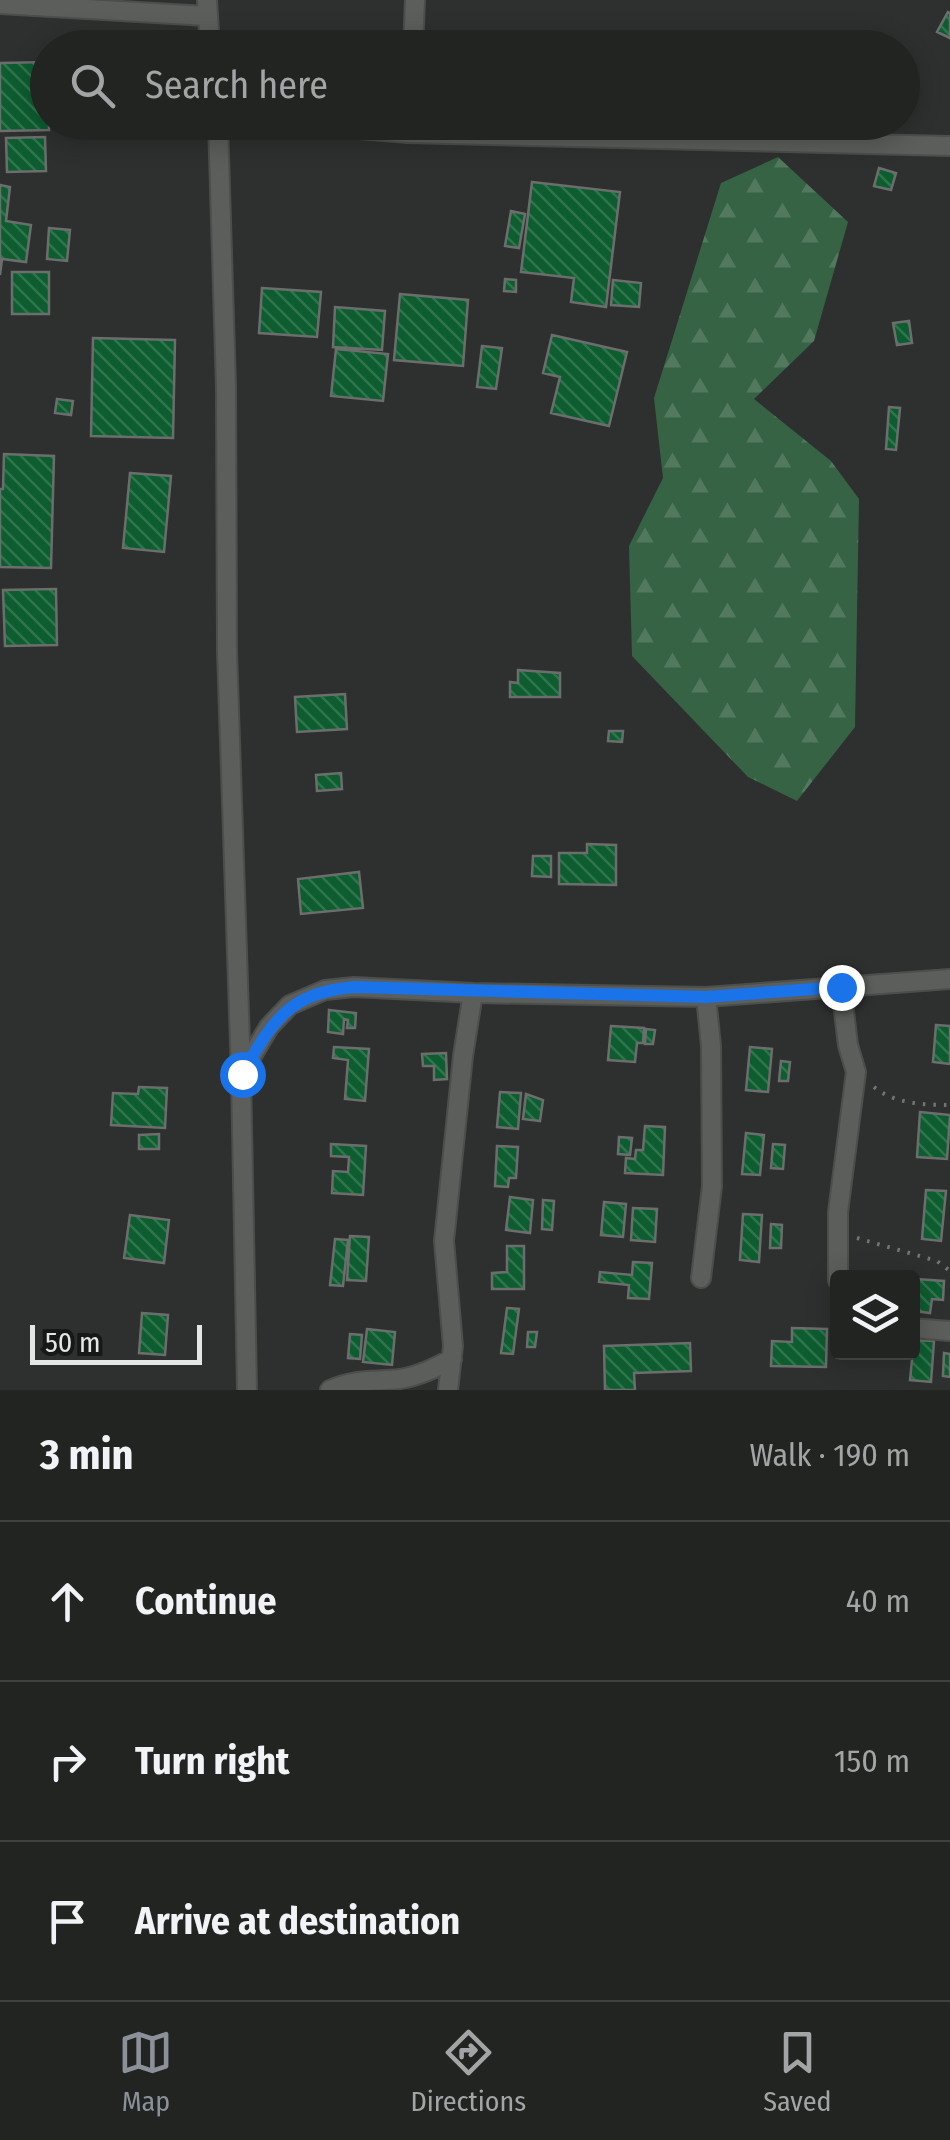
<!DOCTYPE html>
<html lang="en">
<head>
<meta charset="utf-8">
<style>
	body { margin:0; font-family:"Fira Sans Condensed",sans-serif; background:#2e302f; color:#f1f3f6 }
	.controls { position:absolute; right:30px; bottom:30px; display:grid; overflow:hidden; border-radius:10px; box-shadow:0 5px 25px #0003 }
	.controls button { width:90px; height:90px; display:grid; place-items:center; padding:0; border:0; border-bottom:2px solid #3f4140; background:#222422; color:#f1f3f6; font:50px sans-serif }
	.scale { position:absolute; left:30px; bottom:25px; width:172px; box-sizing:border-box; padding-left:10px; border:5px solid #e4e6e5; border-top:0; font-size:28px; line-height:35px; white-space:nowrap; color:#e4e6e5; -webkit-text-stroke:8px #161817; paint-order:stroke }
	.stop { position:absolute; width:30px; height:30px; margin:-22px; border:8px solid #1a73e8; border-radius:50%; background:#fff }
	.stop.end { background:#1a73e8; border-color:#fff; box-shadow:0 2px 10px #0008 }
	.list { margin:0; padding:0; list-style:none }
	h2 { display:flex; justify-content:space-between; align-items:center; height:130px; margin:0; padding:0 40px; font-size:42px }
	h2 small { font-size:32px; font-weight:400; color:#a2a4a5 }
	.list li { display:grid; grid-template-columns:65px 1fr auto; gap:30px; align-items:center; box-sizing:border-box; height:160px; padding:0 40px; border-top:2px solid #3f4140 }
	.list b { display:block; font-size:38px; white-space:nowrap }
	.list em { font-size:32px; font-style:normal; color:#a2a4a5 }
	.icon { flex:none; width:55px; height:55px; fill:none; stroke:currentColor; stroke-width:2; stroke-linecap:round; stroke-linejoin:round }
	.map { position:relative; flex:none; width:950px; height:1390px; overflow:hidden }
	.search { position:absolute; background:#222422; box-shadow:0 5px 25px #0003; left:30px; right:30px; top:30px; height:110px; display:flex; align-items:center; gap:25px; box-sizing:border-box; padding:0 35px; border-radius:55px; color:#a2a4a5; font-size:38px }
	.sheet { height:610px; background:#222422 }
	nav { display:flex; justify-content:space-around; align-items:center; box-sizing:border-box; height:140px; border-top:2px solid #3f4140; background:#222422; font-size:28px; color:#a2a4a5 }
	nav a { display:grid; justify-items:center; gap:5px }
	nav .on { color:#8c9099 }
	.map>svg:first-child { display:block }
	.forest { fill:url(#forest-firs) }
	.building { fill:url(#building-back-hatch); stroke:#6b6e6c; stroke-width:2.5 }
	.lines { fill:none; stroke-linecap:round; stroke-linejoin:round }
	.minor-casing { stroke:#4c4e4c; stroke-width:22 }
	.path { stroke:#737574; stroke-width:4; stroke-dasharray:2.5 8; stroke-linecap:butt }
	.minor { stroke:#5b5e5b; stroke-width:18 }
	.route { stroke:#1a73e8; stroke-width:12 }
</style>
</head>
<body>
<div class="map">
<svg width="950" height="1390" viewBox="0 0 950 1390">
	<defs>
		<pattern id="forest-firs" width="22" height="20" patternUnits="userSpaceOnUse" patternTransform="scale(2.5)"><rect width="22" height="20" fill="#356343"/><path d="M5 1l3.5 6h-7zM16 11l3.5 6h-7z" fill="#52795e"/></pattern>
		<pattern id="building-back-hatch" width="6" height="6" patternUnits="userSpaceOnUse" patternTransform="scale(2.5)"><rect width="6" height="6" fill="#0d5d30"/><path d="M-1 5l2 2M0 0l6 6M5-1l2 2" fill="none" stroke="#30744e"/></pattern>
	</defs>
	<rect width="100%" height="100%" fill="#2d302e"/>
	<path class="forest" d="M778 157 848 222 814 341 754 399 831 461 859 499 855 727 797 801 748 777 632 656 629 546 663 478 654 398 721 183Z"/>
	<path class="building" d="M948 12 950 13V38L937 32Z
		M48 62 49 130 0 131V63Z
		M45 137 46 171 7 172 6 138Z
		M879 168 896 173 891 190 874 186Z
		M532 182 620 192 606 307 571 302 574 278 521 272Z
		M0 185 10 187 6 221 31 225 26 262 2 259 0 275Z
		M511 211 525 214 519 248 505 246Z
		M49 228 70 230 67 261 47 259Z
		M12 272H49V314H12Z
		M505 279 516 280V292L504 291Z
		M613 280 641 283 639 307 611 305Z
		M262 288 321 292 317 337 259 333Z
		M400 294 468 300 463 366 394 360Z
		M335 307 385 311 382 350 333 347Z
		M909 321 912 343 897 345 893 323Z
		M552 335 627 352 609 426 551 413 560 377 543 373Z
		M93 338 175 340 173 438 91 436Z
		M482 346 502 348 496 389 477 387Z
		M336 349 388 354 383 401 331 396Z
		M57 399 73 401 71 415 55 413Z
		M889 407 900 408 896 450 886 449Z
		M4 454 54 456 51 568 0 567V489H3Z
		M130 473 171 476 164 552 123 548Z
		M56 589 57 645 5 646 3 590Z
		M518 670 560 673V697H510V682L518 683Z
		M345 694 347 729 297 732 295 697Z
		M609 731H623L622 742 608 741Z
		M341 773 342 789 317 791 316 775Z
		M587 844 616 845V885L559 884V853H587Z
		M533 856H551V877L532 876Z
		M359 872 363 908 301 914 298 879Z
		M329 1010 356 1013 355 1028H347L348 1020 344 1019 343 1034 328 1032Z
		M936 1025 950 1026V1064L933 1062Z
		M611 1026 644 1028 643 1043H637L635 1062 608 1060Z
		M646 1029 655 1030 653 1044H645Z
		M334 1047 369 1049 365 1101 345 1099 348 1060 333 1058Z
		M750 1047 772 1049 768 1092 746 1090Z
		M446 1053 447 1079 434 1080V1066H423L422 1054Z
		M781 1061 790 1062 788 1081H779Z
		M139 1087 167 1088 165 1128 111 1125 113 1093 138 1094Z
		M500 1092 521 1093 518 1129 497 1127Z
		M526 1094 543 1100 540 1121 523 1119Z
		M920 1112 950 1115 947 1159 917 1157Z
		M645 1126 665 1127 663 1175 625 1173 626 1158 635 1159 636 1150H643Z
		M746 1133 764 1135 760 1175 742 1174Z
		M159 1134V1149H139V1135Z
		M619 1137 632 1138 630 1155 618 1154Z
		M331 1144 366 1146 363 1195 332 1193 333 1171 348 1172 349 1157 331 1156Z
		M773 1144 785 1145 783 1169 771 1168Z
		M497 1146 518 1147 516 1178H509L508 1187 495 1186Z
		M926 1190 946 1191 941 1241 922 1239Z
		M510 1197 533 1200 530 1233 506 1230Z
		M543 1200 554 1201 552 1230 542 1229Z
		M604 1202 626 1204 623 1237 601 1235Z
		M633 1208 657 1209 655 1242 631 1240Z
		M743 1214 762 1215 759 1262 740 1260Z
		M130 1215 169 1220 164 1263 124 1258Z
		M771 1224 782 1225 781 1248H770Z
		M350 1236 369 1237 366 1281 347 1280Z
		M335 1239 348 1240 343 1286 330 1285Z
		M507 1246H524V1289H492V1273L507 1272Z
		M633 1262 652 1263 649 1299 628 1298 629 1285 599 1282 600 1272 632 1275Z
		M916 1279 944 1281 943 1300 932 1299 930 1313 914 1311Z
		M507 1308 519 1309 513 1354 501 1353Z
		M142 1313 168 1315 165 1355 139 1353Z
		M792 1328 827 1329 826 1367 771 1366 772 1341 792 1342Z
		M367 1329 395 1332 392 1365 363 1362Z
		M528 1332H537L535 1347H527Z
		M350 1334 362 1335 360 1359 348 1358Z
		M914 1340 934 1341 931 1382 910 1380Z
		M690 1343 691 1371 634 1373 635 1390H605L604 1346Z
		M944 1353 950 1354V1377L943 1376Z"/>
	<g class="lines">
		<defs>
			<path id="minor" d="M207 0 210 48
				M0 4 207 16
				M413 48 415 0
				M218 122 226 387 227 651 241 1074 247 1390
				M275 122 408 133 950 146
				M241 1074 269 1027 290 1005 325 990 354 987 473 993 706 997 950 979
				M701 1278 712 1186 711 1046 706 997
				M838 1280V1212L856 1072 848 1045 841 987
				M912 1328 950 1331
				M330 1390C357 1378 373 1382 400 1379 419 1376 435 1368 452 1359
				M448 1390 453 1346 444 1241 463 1056 473 993"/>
		</defs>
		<use href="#minor" class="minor-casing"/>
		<path class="path" d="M874 1087C895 1104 924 1105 950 1105
			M857 1238 937 1261 950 1271"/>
		<use href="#minor" class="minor"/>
	</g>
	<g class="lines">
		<path class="route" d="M242 1074C273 1021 288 993 354 987L706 997 841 987"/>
	</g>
</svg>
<div class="controls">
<button><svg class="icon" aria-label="layers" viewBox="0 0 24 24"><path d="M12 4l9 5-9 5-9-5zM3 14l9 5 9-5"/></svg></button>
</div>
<div class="scale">50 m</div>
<div class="stop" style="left:242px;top:1074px"></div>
<div class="stop end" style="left:841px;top:987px"></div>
<div class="search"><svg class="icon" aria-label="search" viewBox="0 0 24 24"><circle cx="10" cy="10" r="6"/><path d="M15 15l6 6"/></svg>Search here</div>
</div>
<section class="sheet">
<h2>3 min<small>Walk · 190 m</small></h2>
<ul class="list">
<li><svg class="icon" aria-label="ahead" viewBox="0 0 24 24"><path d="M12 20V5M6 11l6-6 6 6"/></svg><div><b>Continue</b></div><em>40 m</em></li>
<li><svg class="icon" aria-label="right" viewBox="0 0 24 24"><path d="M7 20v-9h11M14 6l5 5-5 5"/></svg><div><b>Turn right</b></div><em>150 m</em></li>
<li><svg class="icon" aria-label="arrive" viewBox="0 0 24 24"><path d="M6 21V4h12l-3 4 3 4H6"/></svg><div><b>Arrive at destination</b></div></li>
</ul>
</section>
<nav>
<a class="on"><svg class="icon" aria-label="map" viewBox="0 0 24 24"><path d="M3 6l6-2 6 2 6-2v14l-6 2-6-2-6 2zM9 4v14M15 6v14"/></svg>Map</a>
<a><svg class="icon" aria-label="directions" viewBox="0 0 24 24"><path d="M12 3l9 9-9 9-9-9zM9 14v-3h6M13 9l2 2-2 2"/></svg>Directions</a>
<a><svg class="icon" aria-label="saved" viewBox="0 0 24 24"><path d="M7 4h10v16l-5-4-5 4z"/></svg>Saved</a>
</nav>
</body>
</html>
